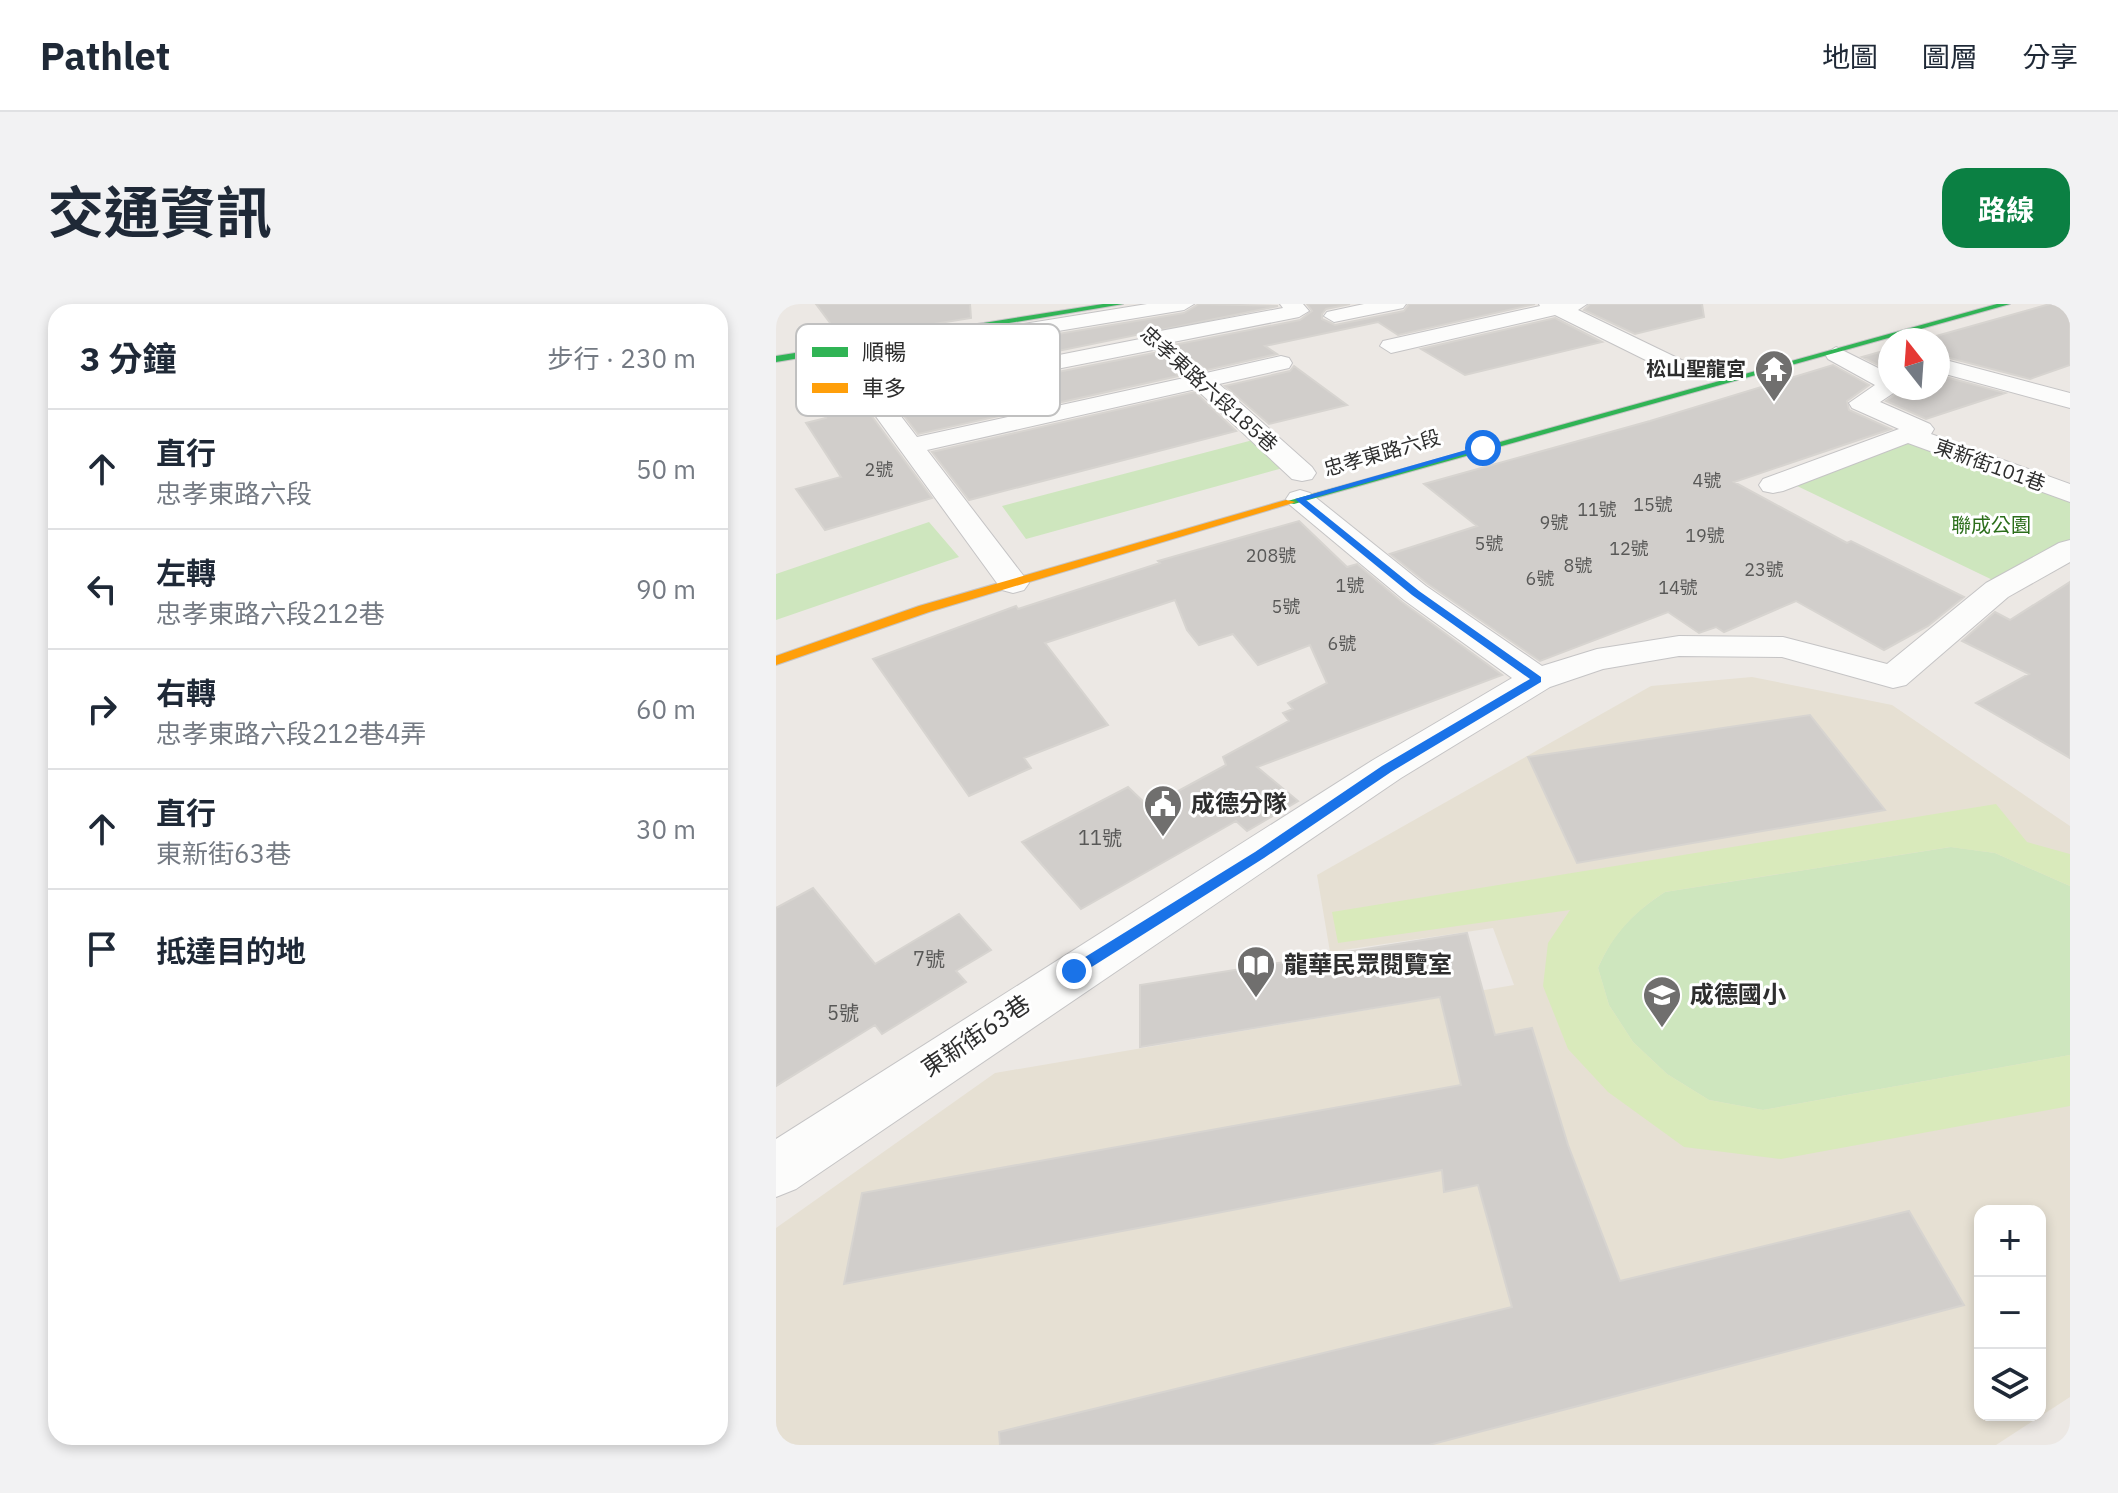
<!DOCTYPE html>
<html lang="zh-TW">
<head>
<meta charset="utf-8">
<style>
	body { margin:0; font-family:"IBM Plex Sans","Noto Sans TC",sans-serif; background:#f2f2f3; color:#1f2937 }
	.controls { position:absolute; right:24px; bottom:24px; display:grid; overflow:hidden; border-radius:16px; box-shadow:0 4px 12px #0003 }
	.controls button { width:72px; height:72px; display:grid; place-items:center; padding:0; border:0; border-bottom:2px solid #e0e1e3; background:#fff; color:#1f2937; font:40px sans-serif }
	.compass { position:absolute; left:1102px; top:24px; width:72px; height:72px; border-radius:50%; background:#fff; box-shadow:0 4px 12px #0003; rotate:343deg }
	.stop { position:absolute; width:24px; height:24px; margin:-18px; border:6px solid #1a73e8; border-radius:50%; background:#fff }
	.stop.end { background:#1a73e8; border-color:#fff; box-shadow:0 2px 8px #0008 }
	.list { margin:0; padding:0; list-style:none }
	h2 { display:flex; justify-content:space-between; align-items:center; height:104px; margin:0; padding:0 32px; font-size:34px }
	h2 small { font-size:26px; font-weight:400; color:#747a83 }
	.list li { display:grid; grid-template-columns:52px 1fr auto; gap:24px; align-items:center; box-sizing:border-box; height:120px; padding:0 32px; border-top:2px solid #e0e1e3 }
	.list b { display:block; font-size:30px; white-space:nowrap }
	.list p { margin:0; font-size:26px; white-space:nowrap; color:#747a83 }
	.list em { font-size:26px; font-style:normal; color:#747a83 }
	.icon { flex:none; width:44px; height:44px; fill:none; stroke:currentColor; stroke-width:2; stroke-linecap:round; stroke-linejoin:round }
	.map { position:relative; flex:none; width:1294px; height:1141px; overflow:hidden; border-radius:24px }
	header { display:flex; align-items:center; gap:48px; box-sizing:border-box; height:112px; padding:0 40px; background:#fff; border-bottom:2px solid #e0e1e3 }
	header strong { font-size:38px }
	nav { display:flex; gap:44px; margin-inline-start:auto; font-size:28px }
	.intro { display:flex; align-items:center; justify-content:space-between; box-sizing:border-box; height:192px; padding:0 48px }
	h1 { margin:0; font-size:56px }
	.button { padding:20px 36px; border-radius:24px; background:#0b8043; color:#fff; font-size:28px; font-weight:700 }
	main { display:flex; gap:48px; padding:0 48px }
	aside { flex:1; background:#fff; border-radius:24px; box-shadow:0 4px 12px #0003 }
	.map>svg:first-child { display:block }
	.education { fill:#e6e0d3; fill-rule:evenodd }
	.green { fill:#cee6be }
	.pitch { fill:#d9eabb }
	.building { fill:#d1cecb; stroke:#d7d4d0; stroke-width:2 }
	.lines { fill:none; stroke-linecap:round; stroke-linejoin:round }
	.street-casing { stroke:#c5c4c5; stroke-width:2 }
	.fast-casing { stroke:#c5c4c5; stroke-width:2 }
	.slow-casing { stroke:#c5c4c5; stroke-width:2 }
	.street { fill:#fcfcfb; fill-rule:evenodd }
	.fast { fill:#30b455; fill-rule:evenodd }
	.slow { fill:#ff9f0a; fill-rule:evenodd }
	.route { fill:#1a73e8 }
	.labels { text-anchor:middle; stroke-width:6; stroke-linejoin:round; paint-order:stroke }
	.far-number-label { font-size:18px; fill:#585857 }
	.far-poi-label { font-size:20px; font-weight:bold; fill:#2e2e2e; stroke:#fff; text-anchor:end }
	.far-street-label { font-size:20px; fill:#2e2e2e; stroke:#fff }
	.far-park-label { font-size:20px; fill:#2c6e1b; stroke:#fff }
	.number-label { font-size:20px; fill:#585857 }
	.poi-label { font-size:24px; font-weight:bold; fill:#2e2e2e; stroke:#fff; text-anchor:start }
	.street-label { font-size:24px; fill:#2e2e2e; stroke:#fff }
	.key { fill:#fff; stroke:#c0c0c0; stroke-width:2 }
	.key-label { font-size:22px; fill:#2e2e2e }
</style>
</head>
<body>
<header>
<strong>Pathlet</strong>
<nav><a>地圖</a><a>圖層</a><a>分享</a></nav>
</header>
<div class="intro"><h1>交通資訊</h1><a class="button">路線</a></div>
<main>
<aside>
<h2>3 分鐘<small>步行 · 230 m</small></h2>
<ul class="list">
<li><svg class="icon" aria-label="ahead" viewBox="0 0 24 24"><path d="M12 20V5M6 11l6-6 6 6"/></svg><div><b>直行</b><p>忠孝東路六段</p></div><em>50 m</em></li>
<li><svg class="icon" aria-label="left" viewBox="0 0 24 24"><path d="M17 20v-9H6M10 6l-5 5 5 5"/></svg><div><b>左轉</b><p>忠孝東路六段212巷</p></div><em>90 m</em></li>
<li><svg class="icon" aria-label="right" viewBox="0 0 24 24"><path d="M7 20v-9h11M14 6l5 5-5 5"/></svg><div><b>右轉</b><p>忠孝東路六段212巷4弄</p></div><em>60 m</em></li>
<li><svg class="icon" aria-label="ahead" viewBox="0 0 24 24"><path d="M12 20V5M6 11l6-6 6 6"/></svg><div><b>直行</b><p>東新街63巷</p></div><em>30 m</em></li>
<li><svg class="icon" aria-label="arrive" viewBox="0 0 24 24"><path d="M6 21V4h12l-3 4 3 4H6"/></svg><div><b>抵達目的地</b></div></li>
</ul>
</aside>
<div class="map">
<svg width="1294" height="1141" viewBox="0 0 1294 1141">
	<rect width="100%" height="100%" fill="#ece8e4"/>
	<path class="education" d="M976 373 1116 401 1294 522V1093L1220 1141H0V924L219 769 738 681 717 624 554 648 541 571 875 382ZM1204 907H1264V1111H1204Z"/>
	<path class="green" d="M477 136 507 164 250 235 226 202Z
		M1136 137 1294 197V237L1225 280 1017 180Z
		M153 218 183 253 0 316V270Z
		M1175 543 1219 549 1294 582V751L987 806 933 796 891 770 857 738 833 701 822 664C838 628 856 610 889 588Z"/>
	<path class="pitch" d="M1220 500 1251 538 1294 550V582L1219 549 1174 543 889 588C858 608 837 630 822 664L833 701 857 738 891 770 933 796 987 806 1294 751V802L1005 855 908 843 832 788 792 745 767 682 772 639 794 606 562 639 556 608Z"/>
	<path class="building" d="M40 0H194L195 14 66 35Z
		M423 0 502 2 106 83 90 62 408 9Z
		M531 0H574L550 5 546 10V15L559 21 628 7 633 0H759L622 31 602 18 489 42 501 50 431 66 414 54 400 53 394 61 402 72 142 130 119 100 383 48 393 42 524 16 536 7Z
		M814 0H926L928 13 859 30 808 6Z
		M1274 0H1294V61L1254 75 1162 51V36H1146Z
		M779 14 826 38 689 71 645 45Z
		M1114 45V67L1086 53Z
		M1057 61 1093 81 1071 97 1073 106 1115 125 958 178 1071 239 1075 237 1188 293 1152 322 1108 346 1020 297 948 328 940 323 923 329 892 308 764 357 652 280 614 250 701 222 648 180 874 117Z
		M518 62 571 101 493 120 449 82 514 67Z
		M1162 71 1229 89 1150 115 1110 97 1128 84H1162Z
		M75 84 156 194 49 226 20 185 65 173 30 119 50 114 35 92Z
		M419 88 460 127 193 196 156 148Z
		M523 217 571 263 581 260 626 298 726 371 481 463 522 497 471 527 460 517 305 605 246 538 352 483 373 503 450 461 447 453 513 417 507 409 517 405 512 399 551 379 534 341 482 361 457 330 423 341 411 326 399 296 269 339 332 421 248 454 255 464 193 492 97 355 240 302 242 305 384 259 382 257Z
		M1294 278V454L1200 399 1253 370 1186 337 1219 308 1234 316Z
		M1034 411 1109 506 801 559 752 453Z
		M37 584 99 660 183 610 215 646 180 667 190 678 106 730 99 721 0 782V604Z
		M691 629 719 731 756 724 792 841 844 977 1133 907 1188 1001 653 1141H224L223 1128 736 1003 702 881 668 888 666 866 68 980 86 889 685 781 664 693 364 743V681Z"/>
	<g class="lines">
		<defs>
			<path id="street" d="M371 0H418L408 6 85 60 105 86 369 34 379 28 507 4 504 0H527L533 7 523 13 392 39 382 45 114 98 141 133 408 74 397 61 400 56C414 53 420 60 430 69L505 52 513 54 516 59 513 64 443 80 536 163 540 169 536 175 526 177 516 175 420 85 151 146 253 279 248 286 237 289 226 286 51 45 62 38 70 40 76 48Z
				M588 0H630L627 4 558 18 548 12 551 8Z
				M763 0H811L802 6 922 64 926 69 922 74H906L779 11 615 49 604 42 607 37 764 2Z
				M1060 43 1114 70V84H1125L1104 98 1154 120 1158 125 1155 130 1294 180V198L1132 139 1007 187 997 189 987 187 983 181 987 175 1123 125 1076 104 1073 99 1099 81 1052 55 1049 50Z
				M1162 54 1294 89V104L1162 68Z
				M524 186 534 189 650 282 766 362 821 345 903 332 1007 333 1111 360 1210 279 1283 239 1294 236V258L1232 293 1130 381 1117 384 1006 353 903 352 827 365 774 383 625 474 20 885 0 893V835L597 456 736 374 628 296 514 201 510 195 514 189Z"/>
			<path id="fast" d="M327 0H347L0 58V52Z
				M1221 0H1234L518 200 508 198Z"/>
			<path id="slow" d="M510 196 520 198 153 308 0 361V352L143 302Z"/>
		</defs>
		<use href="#street" class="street-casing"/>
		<use href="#fast" class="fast-casing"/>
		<use href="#slow" class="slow-casing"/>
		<use href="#street" class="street"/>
		<use href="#fast" class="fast"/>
		<use href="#slow" class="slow"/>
	</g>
	<path class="route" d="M704 142 711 144 530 196 643 287 765 373V378L615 468 488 554 303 671H293V663L479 548 606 462 754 375 636 291 519 195Z"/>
	<defs>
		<symbol id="temple-pin" viewBox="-11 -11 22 30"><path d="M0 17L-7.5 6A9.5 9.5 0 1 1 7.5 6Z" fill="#706f6e" stroke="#fff"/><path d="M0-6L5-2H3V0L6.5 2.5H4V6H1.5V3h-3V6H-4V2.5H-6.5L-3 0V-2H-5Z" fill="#fff"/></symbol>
		<symbol id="civic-pin" viewBox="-11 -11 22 30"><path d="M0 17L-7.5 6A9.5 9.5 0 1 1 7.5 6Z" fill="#706f6e" stroke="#fff"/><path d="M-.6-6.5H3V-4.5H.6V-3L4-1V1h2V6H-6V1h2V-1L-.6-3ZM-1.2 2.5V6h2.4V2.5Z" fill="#fff"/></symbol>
		<symbol id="library-pin" viewBox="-11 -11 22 30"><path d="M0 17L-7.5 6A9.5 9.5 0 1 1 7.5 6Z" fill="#706f6e" stroke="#fff"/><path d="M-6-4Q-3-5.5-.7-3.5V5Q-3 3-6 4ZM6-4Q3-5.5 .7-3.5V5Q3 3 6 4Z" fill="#fff"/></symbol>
		<symbol id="school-pin" viewBox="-11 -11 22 30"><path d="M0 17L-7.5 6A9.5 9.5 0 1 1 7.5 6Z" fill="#706f6e" stroke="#fff"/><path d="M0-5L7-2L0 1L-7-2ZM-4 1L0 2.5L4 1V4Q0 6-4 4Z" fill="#fff"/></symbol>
	</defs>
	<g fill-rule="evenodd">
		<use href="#temple-pin" x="976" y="43" width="44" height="60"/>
		<use href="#civic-pin" x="365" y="478" width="44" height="60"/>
		<use href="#library-pin" x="458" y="639" width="44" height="60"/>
		<use href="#school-pin" x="864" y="669" width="44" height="60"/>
	</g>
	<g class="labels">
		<g class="far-number-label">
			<text x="103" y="172">2號</text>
			<text x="931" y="183">4號</text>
			<text x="877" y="207">15號</text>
			<text x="821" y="212">11號</text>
			<text x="778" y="225">9號</text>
			<text x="929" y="238">19號</text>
			<text x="713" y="246">5號</text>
			<text x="853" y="251">12號</text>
			<text x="495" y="258">208號</text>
			<text x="802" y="268">8號</text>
			<text x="988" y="272">23號</text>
			<text x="764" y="281">6號</text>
			<text x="574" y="288">1號</text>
			<text x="902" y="290">14號</text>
			<text x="510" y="309">5號</text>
			<text x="566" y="346">6號</text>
		</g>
		<g class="far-poi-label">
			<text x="970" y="72">松山聖龍宮</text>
		</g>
		<g class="far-street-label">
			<text transform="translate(433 85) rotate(42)" y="7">忠孝東路六段185巷</text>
			<text transform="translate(606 149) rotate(-16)" y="7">忠孝東路六段</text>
			<text transform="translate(1214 161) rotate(20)" y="7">東新街101巷</text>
		</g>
		<g class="far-park-label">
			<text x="1215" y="228">聯成公園</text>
		</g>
		<g class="number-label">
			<text x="324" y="541">11號</text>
			<text x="153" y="662">7號</text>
			<text x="67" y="716">5號</text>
		</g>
		<g class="poi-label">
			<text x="415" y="508">成德分隊</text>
			<text x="508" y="669">龍華民眾閱覽室</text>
			<text x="914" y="699">成德國小</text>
		</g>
		<g class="street-label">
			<text transform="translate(200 732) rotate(-34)" y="8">東新街63巷</text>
		</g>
	</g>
	<rect x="20" y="20" width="264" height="92" rx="12" class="key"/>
	<rect x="36" y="43" width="36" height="10" fill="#30b455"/>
	<rect x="36" y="79" width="36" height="10" fill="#ff9f0a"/>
	<g class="key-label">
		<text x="86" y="56">順暢</text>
		<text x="86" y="92">車多</text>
	</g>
</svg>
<div class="controls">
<button>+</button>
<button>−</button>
<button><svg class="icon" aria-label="layers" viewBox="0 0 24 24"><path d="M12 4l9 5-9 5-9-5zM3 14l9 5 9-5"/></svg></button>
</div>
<svg class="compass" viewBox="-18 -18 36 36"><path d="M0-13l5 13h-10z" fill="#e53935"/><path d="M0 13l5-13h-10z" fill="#747a83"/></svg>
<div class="stop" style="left:707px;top:144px"></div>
<div class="stop end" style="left:298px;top:667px"></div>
</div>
</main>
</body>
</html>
